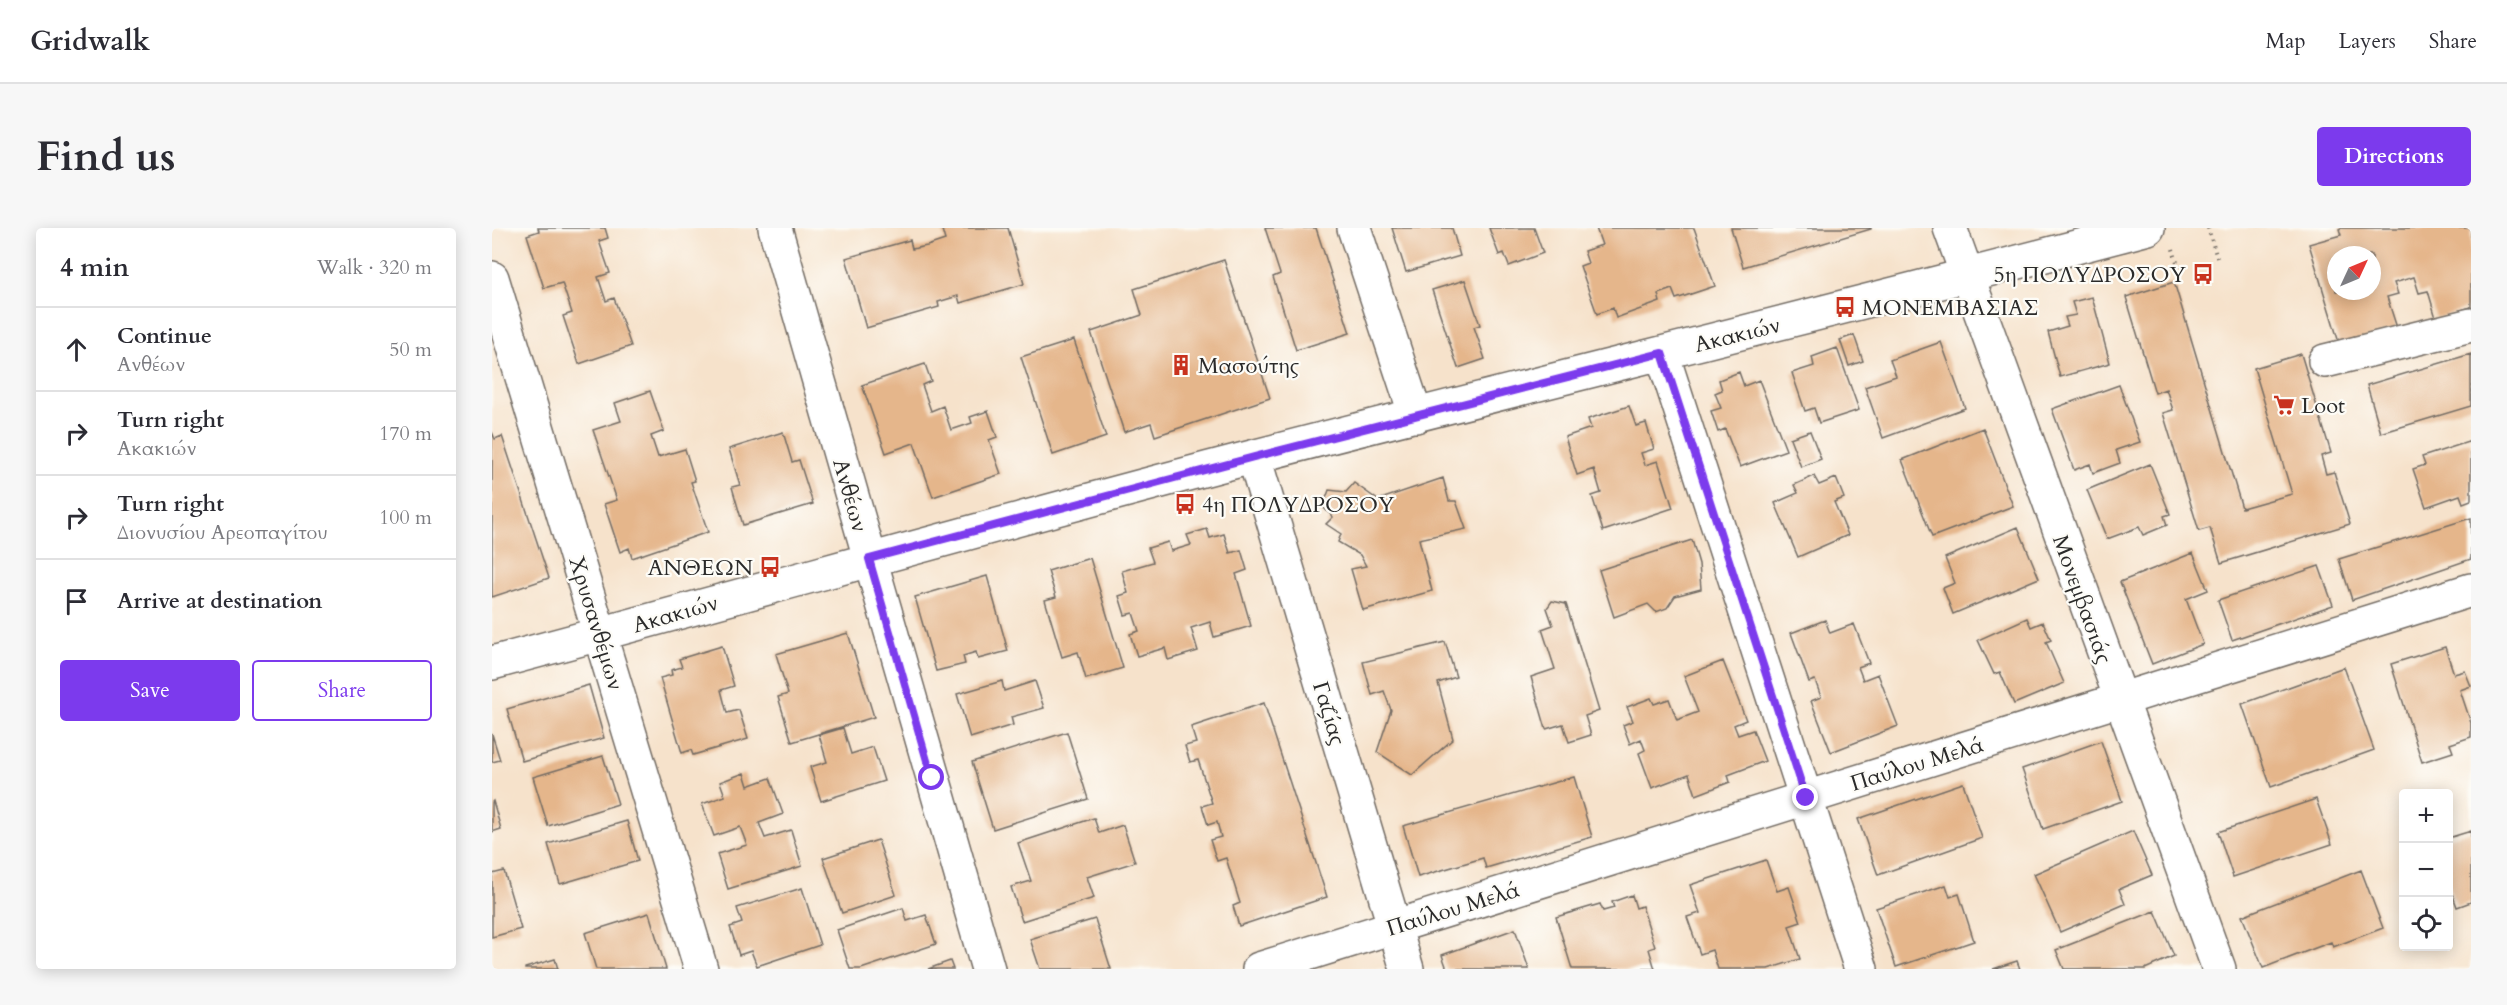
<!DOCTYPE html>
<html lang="en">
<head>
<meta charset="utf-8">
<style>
	body { margin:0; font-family:Cardo,serif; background:#f7f7f7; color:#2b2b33 }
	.controls { position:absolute; right:18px; bottom:18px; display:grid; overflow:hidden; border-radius:6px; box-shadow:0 3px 15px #0003 }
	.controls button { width:54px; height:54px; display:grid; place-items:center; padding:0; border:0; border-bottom:2px solid #e1e1e2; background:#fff; color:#2b2b33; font:30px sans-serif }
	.compass { position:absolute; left:1835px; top:18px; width:54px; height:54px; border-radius:50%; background:#fff; box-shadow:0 3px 15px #0003; rotate:46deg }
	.stop { position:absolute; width:18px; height:18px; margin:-14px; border:4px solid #7c3aed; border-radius:50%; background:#fff }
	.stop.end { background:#7c3aed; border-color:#fff; box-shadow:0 2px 6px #0008 }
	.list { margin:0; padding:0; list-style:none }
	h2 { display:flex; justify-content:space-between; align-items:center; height:78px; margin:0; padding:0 24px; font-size:26px }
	h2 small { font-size:20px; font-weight:400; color:#7c7c81 }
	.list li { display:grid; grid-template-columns:39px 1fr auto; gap:18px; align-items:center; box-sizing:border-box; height:84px; padding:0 24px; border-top:2px solid #e1e1e2 }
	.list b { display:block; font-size:22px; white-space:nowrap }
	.list p { margin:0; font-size:20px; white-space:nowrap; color:#7c7c81 }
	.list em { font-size:20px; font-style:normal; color:#7c7c81 }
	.actions { display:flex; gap:12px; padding:18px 24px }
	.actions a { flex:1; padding:14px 0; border:2px solid #7c3aed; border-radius:6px; text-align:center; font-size:21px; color:#7c3aed }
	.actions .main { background:#7c3aed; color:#fff }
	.icon { flex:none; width:33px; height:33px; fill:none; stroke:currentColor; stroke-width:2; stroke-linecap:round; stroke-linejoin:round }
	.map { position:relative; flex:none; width:1979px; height:741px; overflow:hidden; border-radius:6px }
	header { display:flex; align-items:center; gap:36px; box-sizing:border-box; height:84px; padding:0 30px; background:#fff; border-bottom:2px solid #e1e1e2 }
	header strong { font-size:28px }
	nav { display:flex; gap:33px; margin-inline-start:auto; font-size:21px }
	.intro { display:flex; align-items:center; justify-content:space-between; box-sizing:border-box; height:144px; padding:0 36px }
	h1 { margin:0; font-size:42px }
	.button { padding:15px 27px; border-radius:6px; background:#7c3aed; color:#fff; font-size:21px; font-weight:700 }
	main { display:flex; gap:36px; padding:0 36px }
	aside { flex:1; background:#fff; border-radius:6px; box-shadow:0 3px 15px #0003 }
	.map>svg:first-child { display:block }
	.building { fill:#e5b68b; fill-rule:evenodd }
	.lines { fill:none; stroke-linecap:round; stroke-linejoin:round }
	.minor-casing { stroke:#726b63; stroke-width:36 }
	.path { stroke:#726b63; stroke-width:4; stroke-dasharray:1.5 4.5; stroke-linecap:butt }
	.minor { stroke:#fff; stroke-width:33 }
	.route { stroke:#7c3aed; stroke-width:8 }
	.labels { text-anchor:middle; stroke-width:4.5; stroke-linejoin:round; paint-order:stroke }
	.poi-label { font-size:22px; fill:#2b2b2b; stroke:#fdfcf7; text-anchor:start }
	.street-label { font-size:22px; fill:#2b2b2b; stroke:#fdfcf7 }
</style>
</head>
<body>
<header>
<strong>Gridwalk</strong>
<nav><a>Map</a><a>Layers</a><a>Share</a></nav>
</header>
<div class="intro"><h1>Find us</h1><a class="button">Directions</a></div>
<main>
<aside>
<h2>4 min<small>Walk · 320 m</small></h2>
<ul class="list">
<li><svg class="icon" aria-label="ahead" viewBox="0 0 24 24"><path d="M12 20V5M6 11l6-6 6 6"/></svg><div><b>Continue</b><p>Ανθέων</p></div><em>50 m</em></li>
<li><svg class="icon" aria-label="right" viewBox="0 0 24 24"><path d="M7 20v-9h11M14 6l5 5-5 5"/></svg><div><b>Turn right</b><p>Ακακιών</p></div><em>170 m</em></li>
<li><svg class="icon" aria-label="right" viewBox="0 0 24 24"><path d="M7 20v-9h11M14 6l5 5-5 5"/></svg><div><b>Turn right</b><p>Διονυσίου Αρεοπαγίτου</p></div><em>100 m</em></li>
<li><svg class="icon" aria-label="arrive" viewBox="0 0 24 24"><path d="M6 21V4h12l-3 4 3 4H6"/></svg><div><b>Arrive at destination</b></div></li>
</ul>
<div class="actions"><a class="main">Save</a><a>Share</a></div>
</aside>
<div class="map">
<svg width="1979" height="741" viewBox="0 0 1979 741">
	<rect width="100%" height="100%" fill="#fdfcf7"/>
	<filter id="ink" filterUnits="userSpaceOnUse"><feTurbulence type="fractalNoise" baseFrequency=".0167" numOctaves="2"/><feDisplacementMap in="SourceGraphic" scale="12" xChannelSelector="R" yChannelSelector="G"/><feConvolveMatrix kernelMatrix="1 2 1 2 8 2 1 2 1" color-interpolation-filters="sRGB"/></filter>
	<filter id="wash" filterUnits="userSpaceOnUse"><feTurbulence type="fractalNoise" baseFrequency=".008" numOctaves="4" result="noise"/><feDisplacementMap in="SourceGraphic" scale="24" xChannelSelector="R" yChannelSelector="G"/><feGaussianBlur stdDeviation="1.35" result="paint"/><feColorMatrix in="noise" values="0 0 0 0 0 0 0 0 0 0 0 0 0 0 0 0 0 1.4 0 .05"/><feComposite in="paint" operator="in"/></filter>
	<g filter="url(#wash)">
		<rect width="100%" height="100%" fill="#f6e2cb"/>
		<g id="blocks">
			<path class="building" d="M46 0H113L116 10 107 13 118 45 106 49 114 73 122 70 139 118 87 136 71 88 80 85 70 55 52 60 35 7 47 3Z
				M457 0H516L532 56 468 75 466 68 446 74 447 79 374 100 354 30 418 12 420 21 435 18 453 12 450 2Z
				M773 0H824L858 105 804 122 781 49 788 46Z
				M900 0H960L968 28 914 44Z
				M997 0H1042L1051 25 1017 38 1012 25 1007 27Z
				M1104 0H1202L1223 58 1184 71 1180 61 1166 66 1168 74 1124 90 1121 80 1105 86 1088 38 1096 35 1092 23 1110 17Z
				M1239 0H1379V1L1251 39Z
				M1979 0V79L1944 90 1936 63 1927 65 1922 49 1902 55 1906 66 1895 69 1905 100 1848 118 1817 16 1849 7 1847 1 1849 0ZM1844 27H1880V63H1844Z
				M732 32 778 170 663 208 659 195 632 204 599 104 650 87 642 61Z
				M973 52 988 97 982 99 993 131 966 140 940 62Z
				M1682 54 1750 280 1800 266 1762 140 1809 126 1839 225 1829 228 1834 246 1842 244 1858 296 1729 335 1718 300 1707 303 1671 185 1681 182 1674 161 1663 165 1634 69Z
				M1600 69 1618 135 1568 149 1556 104 1576 98 1573 89 1584 87 1580 74Z
				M1362 107 1371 133 1357 138 1348 112Z
				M582 112 614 209 561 227 529 129Z
				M1449 114 1473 180 1391 210 1373 159 1404 148 1398 132Z
				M1345 120 1367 182 1327 195 1322 180 1313 183 1300 145 1322 138 1320 129Z
				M1979 126V178L1889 205 1875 157Z
				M433 136 439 153 430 157 439 183 451 178 459 202 480 195 478 189 496 183 505 209 497 212 509 246 441 269 422 215 394 225 370 157Z
				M1247 144 1252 158 1267 152 1294 222 1248 239 1233 201 1226 204 1219 183 1229 180 1223 165 1230 162 1227 152Z
				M1627 157 1648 214 1624 222 1628 235 1601 245 1598 236 1582 242 1560 181Z
				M158 163 172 203 159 208 166 229 193 221 203 253 199 254 216 304 140 330 137 320 128 324 112 276 125 272 101 202 129 193 123 175Z
				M1137 178 1144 198 1154 195 1162 221 1149 225 1153 237 1166 233 1181 280 1111 303 1100 268 1109 265 1102 241 1085 247 1073 209 1099 200 1096 191Z
				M1491 200 1521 278 1440 309 1410 232Z
				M1318 203 1329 231 1309 239 1298 210Z
				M0 204 3 211 10 208 57 350 0 369Z
				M291 204 300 234 307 232 321 276 251 297 240 259 248 257 237 221Z
				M1979 213V272L1971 275 1968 267 1934 279 1921 241 1933 237 1930 229Z
				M1658 236 1678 286 1672 288 1675 297 1651 307 1647 299 1615 311 1595 262Z
				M1322 248 1327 257 1344 250 1352 270 1342 274 1356 307 1306 329 1283 275 1306 265 1302 257Z
				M951 250 957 273H964L974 301 927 311 940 363 871 382 859 341 874 338 868 327 846 314 849 306 834 296 841 289 831 279 837 262 854 264 862 255 886 272Z
				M1979 290V331L1860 372 1847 331Z
				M1526 299 1547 350 1461 386 1451 360 1463 355 1453 330Z
				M715 301 718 310 732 306 738 325 749 322 755 342 744 346 759 398 722 409 718 394 699 400 706 423 676 432 673 420 645 428 638 406 647 403 641 385 633 387 627 368 636 365 630 343 661 334 656 320 676 314 679 323 699 317 695 307Z
				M1200 312 1207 336 1209 361 1183 368 1175 380 1164 384 1156 376 1122 389 1107 342Z
				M1701 325 1716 362 1694 371 1711 416 1660 436 1628 354Z
				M598 330 631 440 594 451 586 424 570 429 553 372 564 369 556 343Z
				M1827 338 1841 377 1740 412 1726 372Z
				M495 348 516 423 486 431 484 424 471 428 473 436 444 443 423 369Z
				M1060 373 1074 376 1107 483 1093 488 1099 507 1077 514 1071 496 1054 501 1039 449 1063 441 1050 401 1061 397 1055 380Z
				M1535 390 1539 399 1551 394 1559 412 1554 414 1572 455 1522 476 1508 444 1502 446 1486 412Z
				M1333 392 1338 405 1362 396 1377 435 1366 439 1371 452 1386 446 1406 498 1339 524 1319 473 1329 469 1323 452 1317 454 1299 405Z
				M356 405 382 489 300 514 286 469 296 466 284 426Z
				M953 414 964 449 946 455 961 511 920 547 885 524 899 482 892 463 880 467 871 434Z
				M230 418 242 458 229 462 235 485 247 482 256 511 201 527 199 522 190 525 168 450 180 447 179 442 190 439 187 431Z
				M1953 419 1962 446 1973 443 1979 458 1968 462 1979 495V509L1958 516 1961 524 1930 534 1899 436Z
				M1231 433 1254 492 1242 497 1246 507 1261 502 1273 533 1236 547 1238 554 1204 567 1197 546 1160 560 1147 525 1153 522 1149 511 1138 516 1131 497 1141 493 1135 479 1159 470 1162 476 1177 471 1185 492 1206 484 1192 448Z
				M1852 439 1882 522 1779 559 1750 476Z
				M510 453 512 463 543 453 552 480 519 489 521 497 478 510 465 466Z
				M97 457 112 510 30 533 15 481Z
				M772 475 835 669 747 698 741 678 748 675 734 630 725 633 718 612 729 609 725 594 716 597 710 578 720 575 706 532 698 534 693 518 704 515 699 499Z
				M351 500 359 526 381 519 392 553 329 573 318 539 335 534 327 507Z
				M575 504 596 571 501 601 480 534Z
				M0 506 8 532 0 534Z
				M1609 513 1630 573 1551 601 1530 541Z
				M111 528 126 576 56 598 41 549Z
				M252 545 256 558 278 550 291 586 267 595 273 610 299 602 310 638 236 661 225 626 255 617 248 599 222 608 210 576 233 568 228 554Z
				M1082 549 1100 609 994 640 991 630 926 649 911 598Z
				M1471 555 1490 610 1386 647 1366 591Z
				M1824 571 1840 616 1741 649 1726 604Z
				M1 573 9 601 0 604V574Z
				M602 590 607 605 631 597 643 634 595 649 602 670 530 693 519 659 539 653 526 615Z
				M135 593 146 633 68 656 56 616Z
				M1641 603 1660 647 1627 661 1633 676 1568 704 1542 646Z
				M1979 603V674L1965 679 1956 654V610Z
				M386 612 404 667 350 685 331 630Z
				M1274 632 1285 663 1297 659 1309 694 1297 698 1308 731 1276 741H1226L1220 722 1208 726 1195 689 1208 685 1198 657Z
				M1869 642 1891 700 1841 719 1839 714 1771 740 1750 688Z
				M12 643 29 701 0 709V646Z
				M1454 657 1458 669 1467 666 1482 713 1404 739 1384 680Z
				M310 660 328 717 265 738 259 723 247 727 238 699 250 695 245 680Z
				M1140 667 1144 680 1150 678 1163 719 1157 721 1163 741H1080L1064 689 1108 676 1111 683 1122 680 1120 674Z
				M411 680 415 693 434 687 444 716 369 741H358L345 702Z
				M1663 683 1682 728 1653 741H1572L1564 722Z
				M157 685 174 741H104L93 705Z
				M603 691 619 741H548L538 711Z
				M1023 701 1037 741H955L950 727Z
				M63 731 66 741H33V740Z
				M458 733 461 741H436Z
				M1525 733 1528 741H1501Z"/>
		</g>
	</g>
	<g filter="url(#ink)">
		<use href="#blocks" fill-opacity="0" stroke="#726b63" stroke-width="1.5"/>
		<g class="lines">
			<defs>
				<path id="minor" d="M283 0 496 741
					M862 0 924 188
					M1458 0 1727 741
					M0 50 209 741
					M1170 125 1369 741
					M1833 133 1979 97
					M762 229 915 741
					M0 435C255 367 509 294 764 228 1061 151 1359 79 1656 0
					M767 741 1979 362"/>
			</defs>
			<use href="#minor" class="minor-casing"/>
			<path class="path" d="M1716 0 1725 30
				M1681 21 1687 41"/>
			<use href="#minor" class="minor"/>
		</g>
	</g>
	<g class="lines" filter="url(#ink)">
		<path class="route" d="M440 550 377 331 762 229 1170 125 1314 570"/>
	</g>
	<defs>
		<symbol id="bus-bare" viewBox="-9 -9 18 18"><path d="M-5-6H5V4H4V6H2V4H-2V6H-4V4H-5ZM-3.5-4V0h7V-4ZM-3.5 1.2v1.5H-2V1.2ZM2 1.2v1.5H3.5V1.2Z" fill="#c8321e" stroke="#fdfcf7" stroke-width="2.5" paint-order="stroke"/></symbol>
		<symbol id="building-bare" viewBox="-9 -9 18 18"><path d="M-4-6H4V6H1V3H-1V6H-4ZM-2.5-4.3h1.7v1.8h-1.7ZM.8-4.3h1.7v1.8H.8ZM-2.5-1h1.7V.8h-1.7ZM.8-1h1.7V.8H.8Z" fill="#c8321e" stroke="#fdfcf7" stroke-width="2.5" paint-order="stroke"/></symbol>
		<symbol id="supermarket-bare" viewBox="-9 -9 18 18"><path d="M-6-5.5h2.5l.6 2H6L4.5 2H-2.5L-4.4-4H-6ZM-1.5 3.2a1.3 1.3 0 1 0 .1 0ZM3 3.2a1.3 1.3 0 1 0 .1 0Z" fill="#c8321e" stroke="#fdfcf7" stroke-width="2.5" paint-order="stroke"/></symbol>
	</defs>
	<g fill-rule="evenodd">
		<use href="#bus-bare" x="1696" y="31" width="30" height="30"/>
		<use href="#bus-bare" x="1338" y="64" width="30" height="30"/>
		<use href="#building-bare" x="674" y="122" width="30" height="30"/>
		<use href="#supermarket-bare" x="1777" y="162" width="30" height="30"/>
		<use href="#bus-bare" x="678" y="261" width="30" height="30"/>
		<use href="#bus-bare" x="263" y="324" width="30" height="30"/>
	</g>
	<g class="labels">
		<g class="poi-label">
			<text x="1694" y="54" text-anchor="end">5η ΠΟΛΥΔΡΟΣΟΥ</text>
			<text x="1370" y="87">ΜΟΝΕΜΒΑΣΙΑΣ</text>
			<text x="706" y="145">Μασούτης</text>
			<text x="1809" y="185">Loot</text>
			<text x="710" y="284">4η ΠΟΛΥΔΡΟΣΟΥ</text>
			<text x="261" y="347" text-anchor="end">ΑΝΘΕΩΝ</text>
		</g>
		<g class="street-label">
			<text transform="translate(1245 106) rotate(-14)" y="8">Ακακιών</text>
			<text transform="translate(359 267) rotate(74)" y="8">Ανθέων</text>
			<text transform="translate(1591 371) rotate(70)" y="8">Μονεμβασιάς</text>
			<text transform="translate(183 385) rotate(-16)" y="8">Ακακιών</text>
			<text transform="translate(105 395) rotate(73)" y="8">Χρυσανθέμων</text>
			<text transform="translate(838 485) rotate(73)" y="8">Γαζίας</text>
			<text transform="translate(1425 535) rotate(-17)" y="8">Παύλου Μελά</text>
			<text transform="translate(961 680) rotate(-17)" y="8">Παύλου Μελά</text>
		</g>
	</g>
</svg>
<div class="controls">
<button>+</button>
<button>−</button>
<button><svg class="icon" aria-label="locate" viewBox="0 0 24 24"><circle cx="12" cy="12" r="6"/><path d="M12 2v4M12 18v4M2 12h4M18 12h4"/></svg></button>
</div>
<svg class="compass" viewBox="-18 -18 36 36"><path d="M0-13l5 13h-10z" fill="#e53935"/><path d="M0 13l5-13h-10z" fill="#7c7c81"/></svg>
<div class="stop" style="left:440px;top:550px"></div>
<div class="stop end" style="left:1314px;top:570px"></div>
</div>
</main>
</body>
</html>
